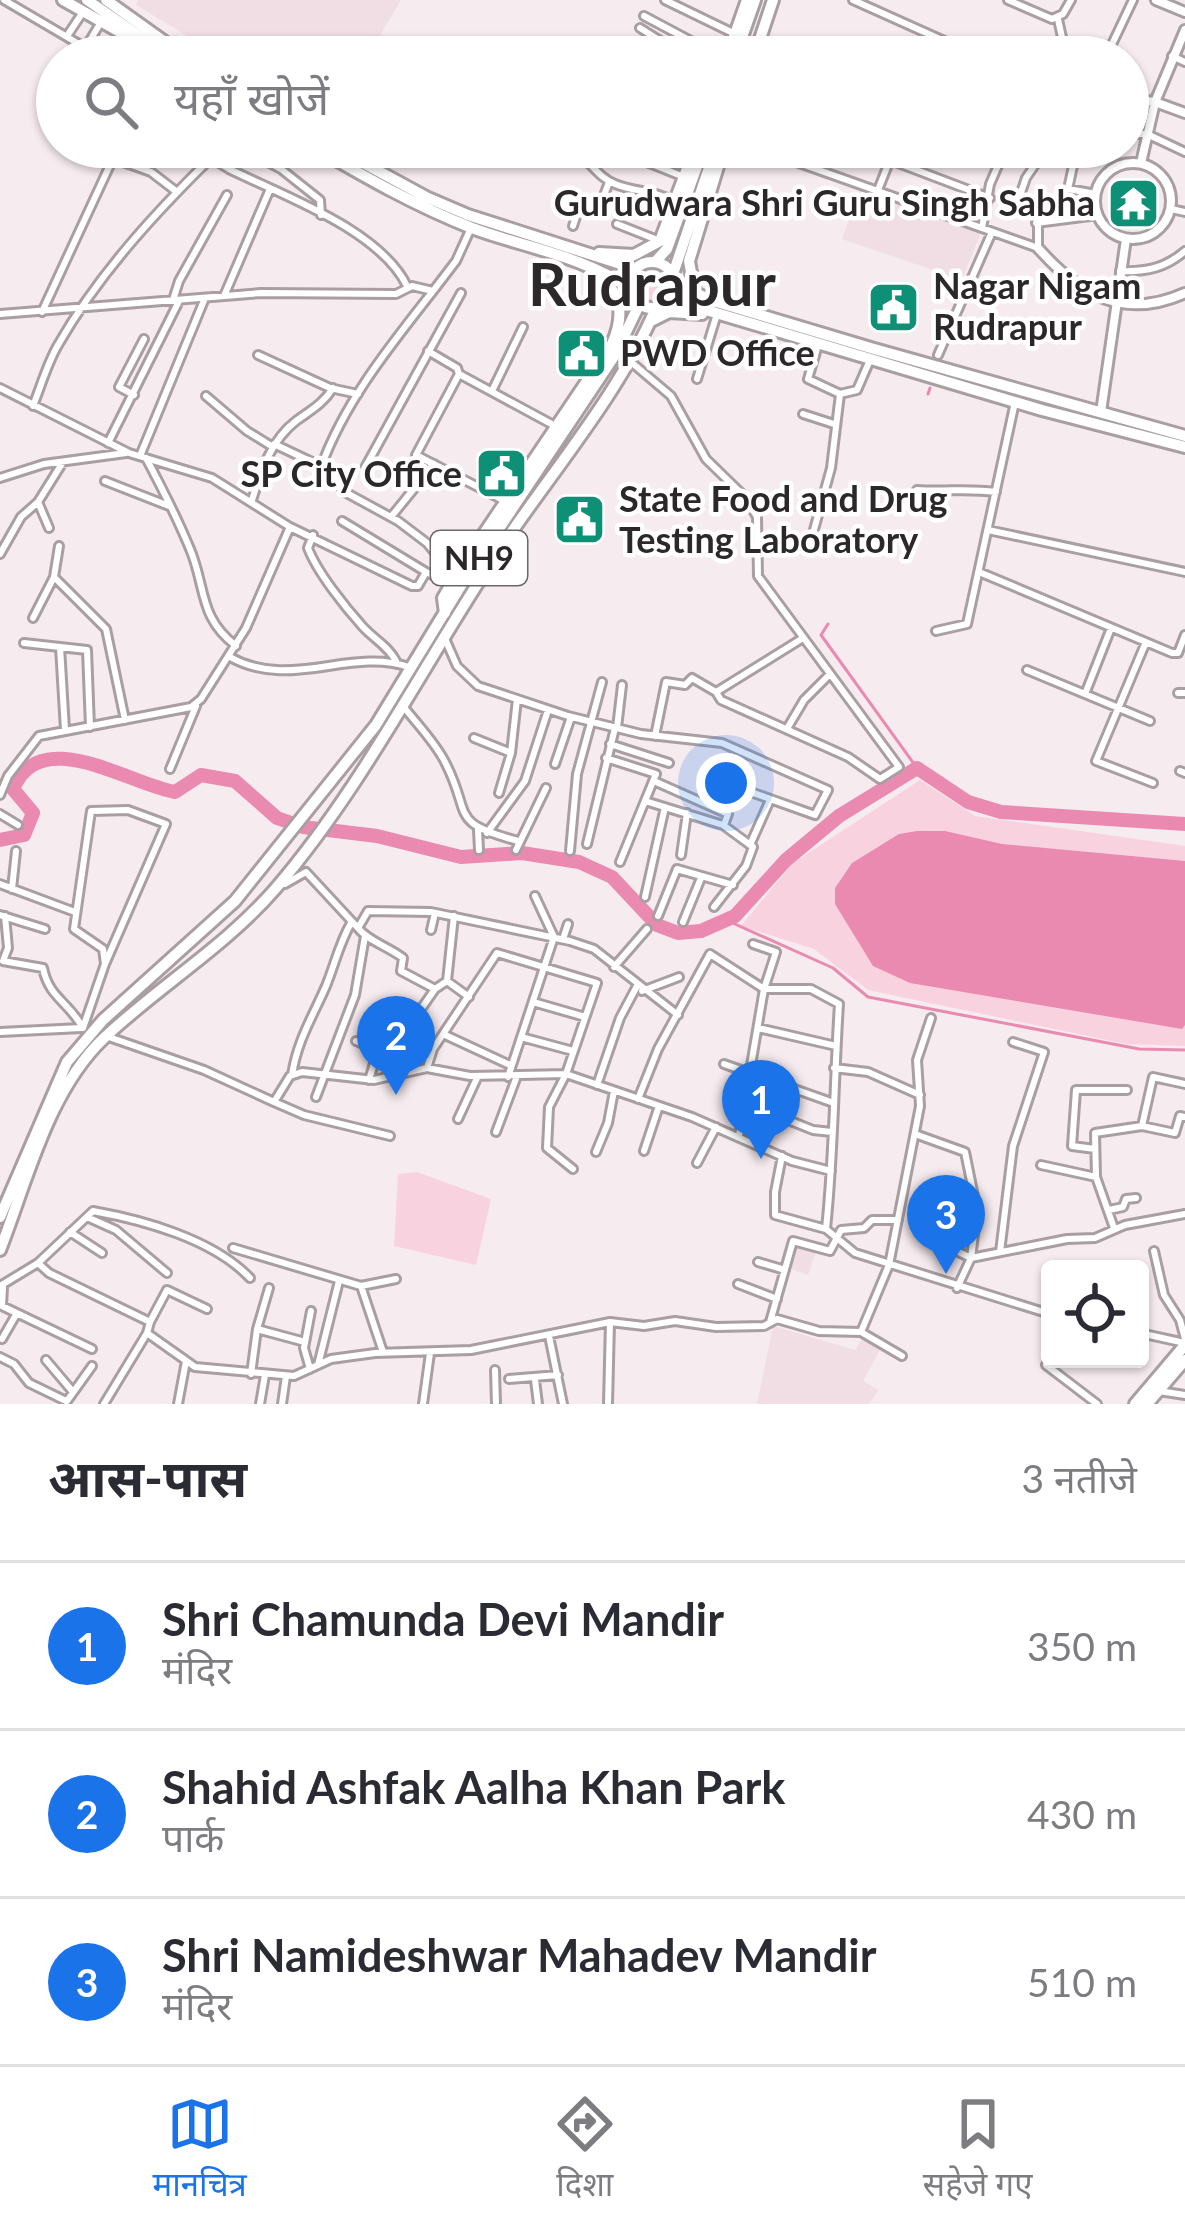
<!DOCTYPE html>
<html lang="hi">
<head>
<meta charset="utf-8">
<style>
	body { margin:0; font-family:Lato,"Noto Sans Devanagari",sans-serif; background:#f2f2f3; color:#2b2b33 }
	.controls { position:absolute; right:36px; bottom:36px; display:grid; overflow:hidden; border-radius:12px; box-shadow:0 3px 9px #0004 }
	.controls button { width:108px; height:108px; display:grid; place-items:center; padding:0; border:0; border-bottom:3px solid #e1e1e2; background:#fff; color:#2b2b33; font:60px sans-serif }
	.you { position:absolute; left:726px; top:783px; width:42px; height:42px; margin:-30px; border:9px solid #fff; border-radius:50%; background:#1a73e8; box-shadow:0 0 0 18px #1a73e833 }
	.badge { display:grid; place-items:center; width:78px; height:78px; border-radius:50%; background:#1a73e8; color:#fff; font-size:39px; font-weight:700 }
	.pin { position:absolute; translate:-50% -99px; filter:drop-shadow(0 3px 6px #0008) }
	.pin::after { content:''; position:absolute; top:63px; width:42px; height:36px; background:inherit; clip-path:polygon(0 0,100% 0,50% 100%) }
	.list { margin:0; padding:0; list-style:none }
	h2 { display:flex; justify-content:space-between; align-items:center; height:156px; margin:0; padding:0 48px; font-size:51px }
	h2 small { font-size:39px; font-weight:400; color:#7c7c81 }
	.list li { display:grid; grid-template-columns:78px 1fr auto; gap:36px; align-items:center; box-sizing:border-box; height:168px; padding:0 48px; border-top:3px solid #e1e1e2 }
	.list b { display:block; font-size:45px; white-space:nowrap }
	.list p { margin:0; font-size:39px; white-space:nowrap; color:#7c7c81 }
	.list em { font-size:39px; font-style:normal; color:#7c7c81 }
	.icon { flex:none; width:66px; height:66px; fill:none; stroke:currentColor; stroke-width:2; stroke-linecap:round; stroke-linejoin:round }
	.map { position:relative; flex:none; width:1185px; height:1404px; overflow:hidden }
	.search { position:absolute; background:#fff; box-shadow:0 3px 9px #0004; left:36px; right:36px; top:36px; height:132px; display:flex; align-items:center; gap:30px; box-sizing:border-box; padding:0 42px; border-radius:66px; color:#7c7c81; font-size:45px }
	.sheet { height:660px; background:#fff }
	nav { display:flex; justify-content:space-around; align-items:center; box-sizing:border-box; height:168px; border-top:3px solid #e1e1e2; background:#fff; font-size:33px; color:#7c7c81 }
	nav a { display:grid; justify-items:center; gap:6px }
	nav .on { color:#1a73e8 }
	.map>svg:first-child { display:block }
	.built { fill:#f1dee5 }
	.green { fill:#f9d2e0 }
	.water { fill:#ea8ab1 }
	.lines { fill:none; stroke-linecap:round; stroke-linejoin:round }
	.stream { stroke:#ea8ab1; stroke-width:3 }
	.river { stroke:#ea8ab1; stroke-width:14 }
	.minor-casing { stroke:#a99fa2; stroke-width:12 }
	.tertiary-casing { stroke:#a99fa2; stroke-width:14 }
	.primary-casing { stroke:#a99fa2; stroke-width:16 }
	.trunk-casing { stroke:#a99fa2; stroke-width:16 }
	.minor { stroke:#fff; stroke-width:6 }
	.tertiary { stroke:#fff; stroke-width:8 }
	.primary { stroke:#fff; stroke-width:10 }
	.trunk { stroke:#fff; stroke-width:10 }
	.labels { text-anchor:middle; stroke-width:9; stroke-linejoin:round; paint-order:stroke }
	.shield { fill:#fff; stroke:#6b686a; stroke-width:3 }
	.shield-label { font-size:33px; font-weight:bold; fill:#2c282a }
	.poi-label { font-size:36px; font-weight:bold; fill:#2c282a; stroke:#fff; text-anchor:start }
	.town-label { font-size:60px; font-weight:bold; fill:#2c282a; stroke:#fff }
</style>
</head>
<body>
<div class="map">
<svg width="1185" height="1404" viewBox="0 0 1185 1404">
	<rect width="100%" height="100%" fill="#f6ebef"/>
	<path class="built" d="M138 0H401L367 57H222L136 5Z
		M860 189 981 232 962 280 842 239Z
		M795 1244 817 1249 808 1275 788 1268Z
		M773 1326 855 1350 862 1339 880 1350 863 1381 879 1390 869 1404H757Z"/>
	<path class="green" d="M637 285a15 15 0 1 1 30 0a15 15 0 1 1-30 0Z
		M920 780 975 816 1185 846V1046L1126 1044 868 990 814 949 741 926 793 863Z
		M417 1172 491 1199 476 1265 394 1246 398 1174Z"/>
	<path class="water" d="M917 831H945L1002 844 1185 861V1025L1182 1029 910 983 873 966 835 904V888L852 863 899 834Z"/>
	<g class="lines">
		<path class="stream" d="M928 394 930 388
			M828 624 821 635 917 768
			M726 920 833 968 868 997 1139 1049 1185 1050"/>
		<path class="river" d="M0 840 24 835 33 813 13 789C41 723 128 784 175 792L201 775 235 781 277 818 303 827 377 836 461 857 522 853 579 862 612 877 657 925 678 933 701 931 735 916 786 860 839 816 917 768 968 802 1001 812 1185 824"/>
		<defs>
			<path id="minor" d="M4 0 101 57
				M665 0 735 34
				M853 0 980 57
				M1008 0 1052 19 1063 14 1071 0
				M644 16 721 57
				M1058 19 1066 56
				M640 28 686 57
				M67 36 83 12
				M86 47 101 22
				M630 53 639 57
				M1172 56 1185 62
				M1106 57 1133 0
				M1128 134H1147L1185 152
				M145 147 164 152 173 147
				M203 147 211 158 229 169C284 196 380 230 407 286
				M240 147 281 169 320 200 321 215
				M568 147C587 155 596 177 615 184 634 192 654 190 673 201
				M609 147 684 177
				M754 147 1038 248V211L1018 201 1026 178 1047 147
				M916 147 933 153
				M1089 147 1073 166 1068 189 1096 194
				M112 158 151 172 177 192
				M890 160 990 198
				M878 190 895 147
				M1171 209 1185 212
				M1036 223 1098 215
				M617 224 660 241
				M573 226 581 201 600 206 609 182
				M982 228 990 184 1006 147
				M1120 271C1147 272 1165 268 1185 251
				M224 296 270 189
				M173 300 179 281 227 195
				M42 312 110 165 115 147
				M0 314 261 293 396 294 412 286 433 291 456 261 471 228
				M818 345 808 379 840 394 857 390 870 360
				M428 351 457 368 459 374 557 427
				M258 355 330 388 358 394
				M938 355 992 232
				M631 362 671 396 706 459 747 499 757 517 758 576 899 767 880 779 848 757 721 700 716 692
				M459 374 416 455 507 502
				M697 379 717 314
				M0 388 129 453 212 478 290 527 412 586H418L426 572 451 583
				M492 391 523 327
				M134 395 119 387 144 339
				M206 396 247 431 273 447
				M33 406C41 386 47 364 58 345 98 275 154 214 211 158
				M803 414 834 424
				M108 443 179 301
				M274 444 331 471 343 491 398 521 427 543 441 560 460 569
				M140 456 205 298
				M146 458C163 490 179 521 192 554 206 592 200 618 236 646
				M366 466 461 293
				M321 467C345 401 390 346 433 291
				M0 478 44 464 126 453
				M105 481 169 506
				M917 490C946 492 966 488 996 492
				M252 500C261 471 271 440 296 421 311 410 323 404 333 388
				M391 517 434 464
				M342 521 426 572
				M49 528 38 502 63 462
				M988 530 1185 572
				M313 535 308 548C317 572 345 607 363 627 374 639 388 646 396 661
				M812 537 831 468 840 394
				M0 554 21 517 38 502
				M979 572 1172 653H1178L1185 635
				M54 577 106 629 125 720
				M33 618 54 577 59 546
				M936 631 967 624 1015 402
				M446 641 457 666 478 686 568 716 641 734 722 743 828 790 815 815 706 776
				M1146 642 1096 761 1153 783
				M24 643 87 650 90 727
				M60 647 65 730
				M230 657C291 691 349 647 409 667
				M1027 670 1150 721
				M1178 693H1185
				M1085 694 1111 628
				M403 706C417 724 435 742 445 762 473 816 447 822 518 841
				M788 727 804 700 830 674
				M617 728 622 685
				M655 736 666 682 685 685 692 678 716 692 803 638
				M474 738 511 753
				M610 744 669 763
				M606 758 656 774 620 862
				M555 764 571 717
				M170 769 196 706
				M1180 771 1185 773
				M654 781 728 814 724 825
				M499 793 511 753 517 699
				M0 795 8 776 39 736 191 707 201 699 246 628 290 527
				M645 801 723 825 753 847 746 866 714 907
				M0 814 18 825
				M478 830 479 850
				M487 833 525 781 548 710
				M587 844 615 728
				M750 845 770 800
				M516 850 546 788
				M570 851 577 774 602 682
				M681 855 687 813
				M0 884 75 912
				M285 884 306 872 358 928 368 911 431 912 570 941 594 949 678 1015
				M12 889 16 851
				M645 897 665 807
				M0 915 45 929
				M5 916 8 948 3 961 43 968C49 998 68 1001 83 1028
				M454 916 447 981 469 997
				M658 916 677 869 733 885
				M683 922 701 878
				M358 928C368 941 389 947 403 958L401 971 435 989
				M431 930 435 913
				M563 939 568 924
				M614 967 647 929
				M642 991 679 977
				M533 1002 585 1017
				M83 1028 105 964 166 824 128 810 91 811 74 929 103 949 105 964
				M758 1028 836 1046
				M0 1032 81 1028
				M443 1034 510 1065
				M106 1036 204 1070 274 1102 290 1076 302 1072 374 1080 427 1068 470 1076 566 1074 692 1117 792 1161 831 1171
				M521 1037 573 1051
				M356 1041C375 1049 397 1054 405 1073
				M389 1055 435 989 447 981
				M724 1064 831 1102
				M427 1068 433 1049 497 953 597 983 566 1074 549 1107 547 1148 573 1169
				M834 1068 868 1072 920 1095
				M292 1075C297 1041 313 1016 326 986 335 964 339 944 351 923
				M508 1077 554 937 535 896
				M369 1080 378 1050
				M597 1085 620 1018 637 986
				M316 1097 355 995 365 936
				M638 1099 658 1049 710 954 764 989H811L839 1004C834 1080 834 1154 826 1229L855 1253 1050 1314
				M274 1102 304 1115 390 1136
				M746 1103 813 1130 832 1132
				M458 1119 478 1076
				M1142 1126 1175 1133 1180 1116 1185 1117
				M496 1132 517 1076
				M915 1134 965 1152 977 1211 971 1258 930 1238 934 1224
				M739 1136 764 989 776 952 753 944
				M1095 1149 1072 1146 1076 1090H1127
				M644 1151 659 1106
				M596 1152 608 1123 614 1091
				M782 1156 775 1192V1215L826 1229
				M697 1163 716 1127
				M1041 1165 1096 1177
				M1109 1210 1123 1207 1126 1199 1136 1198
				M87 1217 116 1230 167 1273
				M1114 1228 1096 1177 1095 1133 1142 1126 1153 1077 1185 1084
				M70 1232 102 1253
				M233 1248 361 1286 383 1352
				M1154 1251 1164 1295 1180 1320 1185 1339
				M1000 1252 1013 1146 1044 1052 1013 1042
				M758 1262 785 1270
				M38 1263 93 1211C143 1220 213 1239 250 1278
				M738 1284 777 1299
				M0 1286 38 1263 49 1273 150 1322 147 1333 195 1367 294 1376 331 1359 375 1353 471 1350 610 1322 644 1326 675 1321 716 1327 764 1326 777 1319 819 1331 861 1332 889 1265 920 1106 917 1060 931 1018
				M361 1286 396 1279
				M3 1287 2 1306 92 1349
				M957 1288 971 1258 1067 1239 1095 1238 1125 1225 1185 1214
				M150 1322 167 1290 207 1309
				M770 1322 793 1241 830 1251 841 1230 864 1228 872 1220H898
				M257 1329 305 1342
				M861 1332 902 1356
				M1140 1333 1185 1343
				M549 1336 563 1404
				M2 1339 17 1313
				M0 1357 14 1364 29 1383 66 1401
				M46 1360 73 1392
				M318 1365 339 1281
				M1046 1365 1097 1404
				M310 1369 304 1348 311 1311
				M495 1370 496 1404
				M251 1374 257 1329 269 1288
				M509 1379 558 1375
				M535 1380 538 1404
				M1159 1391 1185 1395
				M67 1401 92 1366
				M104 1404 147 1333
				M178 1404 186 1361
				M260 1404 265 1375
				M282 1404 286 1376
				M423 1404 430 1353
				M608 1404 610 1322"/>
			<path id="tertiary" d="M1156 0 1185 12
				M1128 99 1155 102 1185 113
				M1141 163 1155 102 1185 30
				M1095 201a38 38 0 1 1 76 0a38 38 0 1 1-76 0Z
				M1038 248C1079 294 1123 321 1185 293
				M1101 412 1126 239"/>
			<path id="primary" d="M1135 1404 1185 1345
				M1147 1404 1185 1360"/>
			<path id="trunk" d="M63 0 164 57
				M87 0 157 48
				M106 0 186 57
				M727 57 747 0
				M735 57 755 0
				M754 57 773 0
				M314 147C365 177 416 206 472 228 523 247 583 256 629 288
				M334 147 426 197 468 215 636 269
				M599 253 634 255 660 241 695 147
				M629 285a23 23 0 1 1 46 0a23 23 0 1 1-46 0Z
				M655 262 667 249 704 147
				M673 274 716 147
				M675 283 710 300 874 349 1185 436
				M695 295 689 261 724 147
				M668 302 686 304 1042 410 1185 447
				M651 321 669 312 702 314
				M445 613 443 598 460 569 612 344C625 314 621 299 601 273
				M0 1217 67 1062 103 1020 235 901 376 725 462 584 615 355 639 305
				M0 1250C27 1181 48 1091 104 1038 159 986 226 946 276 888 365 784 426 659 502 546 554 469 619 394 656 308"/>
		</defs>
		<use href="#minor" class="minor-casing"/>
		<use href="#tertiary" class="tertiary-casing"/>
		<use href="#primary" class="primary-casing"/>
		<use href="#trunk" class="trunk-casing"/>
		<use href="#minor" class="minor"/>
		<use href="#tertiary" class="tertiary"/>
		<use href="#primary" class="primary"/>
		<use href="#trunk" class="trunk"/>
	</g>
	<defs>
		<symbol id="temple-square" viewBox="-11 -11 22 22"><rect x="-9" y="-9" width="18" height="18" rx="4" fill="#0e9077" stroke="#fff"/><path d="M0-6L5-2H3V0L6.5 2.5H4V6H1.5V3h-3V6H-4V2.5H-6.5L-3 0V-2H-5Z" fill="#fff"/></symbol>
		<symbol id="civic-square" viewBox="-11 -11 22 22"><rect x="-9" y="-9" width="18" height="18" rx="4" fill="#0e9077" stroke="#fff"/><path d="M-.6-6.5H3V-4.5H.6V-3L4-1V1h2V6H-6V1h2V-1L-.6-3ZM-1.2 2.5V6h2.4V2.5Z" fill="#fff"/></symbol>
	</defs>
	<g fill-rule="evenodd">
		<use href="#temple-square" x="1104" y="174" width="59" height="59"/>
		<use href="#civic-square" x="864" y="278" width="59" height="59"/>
		<use href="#civic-square" x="552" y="324" width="59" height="59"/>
		<use href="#civic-square" x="472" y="444" width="59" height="59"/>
		<use href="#civic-square" x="550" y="490" width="59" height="59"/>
	</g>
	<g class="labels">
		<rect class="shield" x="431" y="531" width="96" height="54" rx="9"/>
		<g class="shield-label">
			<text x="479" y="570">NH9</text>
		</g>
		<g class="poi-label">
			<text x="1095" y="216" text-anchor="end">Gurudwara Shri Guru Singh Sabha</text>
			<text x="933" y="299">Nagar Nigam<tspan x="933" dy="41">Rudrapur</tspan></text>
			<text x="620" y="366">PWD Office</text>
			<text x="462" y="487" text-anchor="end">SP City Office</text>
			<text x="619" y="512">State Food and Drug<tspan x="619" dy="41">Testing Laboratory</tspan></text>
		</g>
		<g class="town-label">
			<text x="652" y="306">Rudrapur</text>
		</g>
	</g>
</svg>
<div class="controls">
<button><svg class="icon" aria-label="locate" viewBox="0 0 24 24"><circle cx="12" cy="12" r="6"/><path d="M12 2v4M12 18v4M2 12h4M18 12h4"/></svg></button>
</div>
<div class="you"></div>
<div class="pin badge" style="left:761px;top:1159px">1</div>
<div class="pin badge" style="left:396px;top:1095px">2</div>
<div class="pin badge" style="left:946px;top:1274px">3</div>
<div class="search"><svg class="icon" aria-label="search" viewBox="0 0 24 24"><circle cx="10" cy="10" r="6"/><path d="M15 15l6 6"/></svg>यहाँ खोजें</div>
</div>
<section class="sheet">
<h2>आस-पास<small>3 नतीजे</small></h2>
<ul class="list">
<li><span class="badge">1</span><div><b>Shri Chamunda Devi Mandir</b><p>मंदिर</p></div><em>350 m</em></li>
<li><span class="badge">2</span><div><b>Shahid Ashfak Aalha Khan Park</b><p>पार्क</p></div><em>430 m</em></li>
<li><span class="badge">3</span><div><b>Shri Namideshwar Mahadev Mandir</b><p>मंदिर</p></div><em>510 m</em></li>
</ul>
</section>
<nav>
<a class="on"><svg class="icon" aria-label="map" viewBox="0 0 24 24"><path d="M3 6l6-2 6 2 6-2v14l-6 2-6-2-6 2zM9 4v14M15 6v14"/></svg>मानचित्र</a>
<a><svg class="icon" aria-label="directions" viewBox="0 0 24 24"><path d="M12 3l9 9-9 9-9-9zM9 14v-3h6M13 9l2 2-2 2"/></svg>दिशा</a>
<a><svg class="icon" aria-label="saved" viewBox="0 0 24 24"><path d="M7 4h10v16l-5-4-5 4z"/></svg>सहेजे गए</a>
</nav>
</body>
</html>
